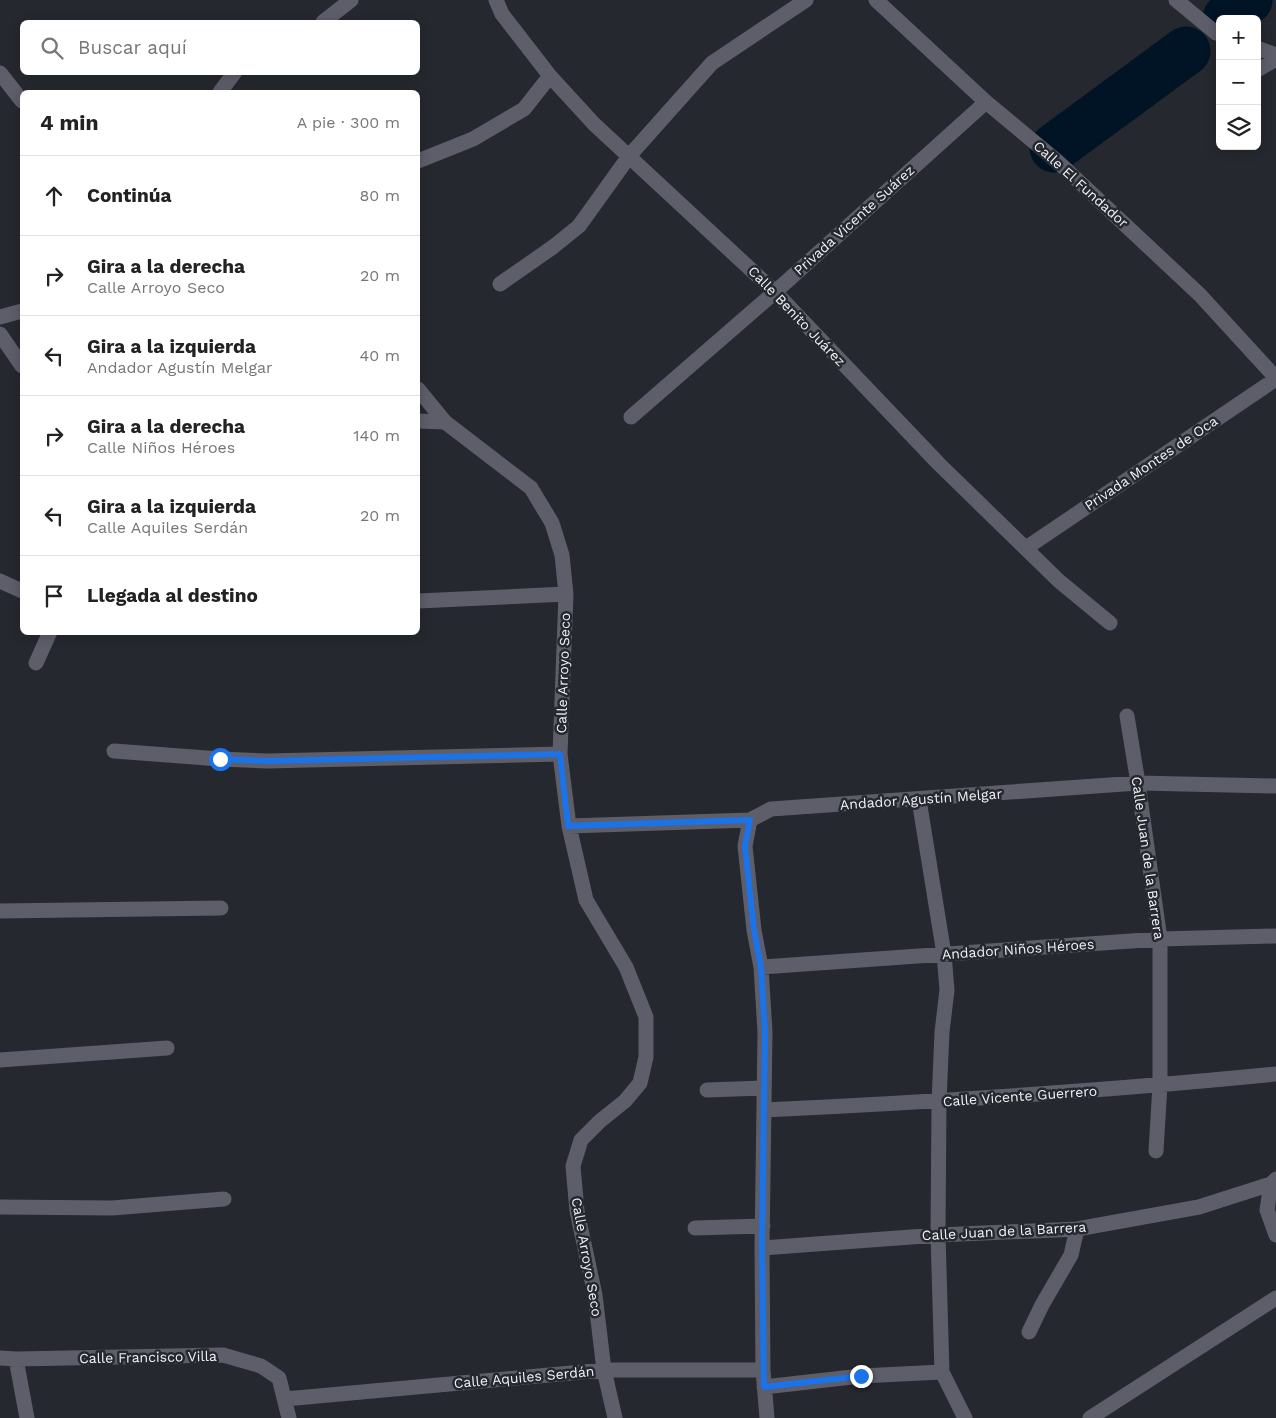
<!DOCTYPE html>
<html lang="es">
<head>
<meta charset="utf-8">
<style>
	body { margin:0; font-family:"Work Sans",sans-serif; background:#f6f6f6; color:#222 }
	.controls { position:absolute; right:15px; top:15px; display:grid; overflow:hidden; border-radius:8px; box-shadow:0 2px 12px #0003 }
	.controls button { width:45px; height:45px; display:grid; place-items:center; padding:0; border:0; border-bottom:1px solid #e0e0e0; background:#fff; color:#222; font:25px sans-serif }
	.stop { position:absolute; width:15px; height:15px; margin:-11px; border:4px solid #1a73e8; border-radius:50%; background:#fff }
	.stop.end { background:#1a73e8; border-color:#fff; box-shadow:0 1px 5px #0008 }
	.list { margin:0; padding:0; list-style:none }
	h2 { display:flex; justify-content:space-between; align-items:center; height:65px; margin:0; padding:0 20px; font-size:21px }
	h2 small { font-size:16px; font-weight:400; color:#767676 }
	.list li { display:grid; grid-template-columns:32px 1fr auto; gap:15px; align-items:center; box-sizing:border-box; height:80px; padding:0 20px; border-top:1px solid #e0e0e0 }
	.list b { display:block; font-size:19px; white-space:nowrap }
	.list p { margin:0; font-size:16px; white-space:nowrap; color:#767676 }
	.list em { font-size:16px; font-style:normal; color:#767676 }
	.icon { flex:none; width:28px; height:28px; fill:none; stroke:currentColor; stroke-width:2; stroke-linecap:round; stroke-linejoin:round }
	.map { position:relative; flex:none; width:1276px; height:1418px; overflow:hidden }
	.search { position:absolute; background:#fff; box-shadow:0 2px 12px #0003; left:20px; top:20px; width:400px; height:55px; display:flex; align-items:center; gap:12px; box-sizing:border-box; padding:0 18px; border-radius:8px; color:#767676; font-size:19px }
	.panel { position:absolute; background:#fff; box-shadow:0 2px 12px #0003; left:20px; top:90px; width:400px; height:545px; border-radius:8px }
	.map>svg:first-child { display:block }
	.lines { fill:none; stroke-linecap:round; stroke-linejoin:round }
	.river { stroke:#001426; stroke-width:49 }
	.minor { stroke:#5e5d6a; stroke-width:15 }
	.route { stroke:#1a73e8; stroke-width:6 }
	.labels { text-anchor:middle; stroke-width:5; stroke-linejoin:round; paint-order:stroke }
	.street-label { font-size:14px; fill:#f0f2f7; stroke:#25282e }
</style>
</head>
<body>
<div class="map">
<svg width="1276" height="1418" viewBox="0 0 1276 1418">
	<rect width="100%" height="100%" fill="#25282e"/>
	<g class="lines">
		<path class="river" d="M1227 18 1248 0
			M1054 148 1186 51"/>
		<path class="minor" d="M496 0 502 14 550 76 594 124 775 292 939 464 1059 581 1110 623
			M876 0 986 102 1057 161 1200 295 1276 378
			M1176 0 1216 33 1220 34
			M323 22 351 0
			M1257 48 1276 55
			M1257 70 1276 59
			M0 73 22 101
			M220 92 235 72
			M418 161 473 139 524 109 550 76
			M500 284 553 247 579 226 630 155 712 63 806 0
			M0 317 22 311
			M0 334 22 366
			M418 389 445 422 531 488 552 523 562 555 566 594 560 754 569 826 586 900 626 967 646 1017V1057L640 1083 625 1101 600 1121 581 1140 573 1166 577 1211 595 1295 604 1370 615 1418
			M631 417 775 292 986 102
			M418 421 445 422
			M1026 548 1276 379
			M0 581 22 591
			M418 601 566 594
			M36 663 50 632
			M1127 716 1138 783 1160 939V1085L1156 1151
			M114 751 220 759 267 761 560 754
			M919 800 944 954 947 990 942 1032 939 1102 938 1235 942 1372 965 1418
			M750 820 745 846 754 930 761 967 765 1032 762 1248 763 1370 767 1418
			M569 826 750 820 771 809 1138 783 1276 786
			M0 911 221 908
			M761 967 1160 939 1276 936
			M0 1060 167 1048
			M707 1090 764 1088
			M764 1110C935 1102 1105 1091 1276 1074
			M1271 1184 1267 1210 1276 1235
			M0 1207 112 1208 224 1199
			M695 1228 763 1226
			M762 1248 938 1235 1077 1229 1199 1207 1271 1184 1276 1179
			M1029 1332 1042 1305 1071 1255 1077 1229
			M0 1358 16 1359 223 1355 261 1366 279 1378 289 1418
			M16 1359 27 1418
			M764 1387 861 1376 942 1372
			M285 1399 604 1370H763
			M1090 1418 1276 1298"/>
	</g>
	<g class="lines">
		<path class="route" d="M220 759 267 761 560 754 568 826 750 820 745 846 754 930 761 967 765 1032 762 1248 764 1387 861 1376"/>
	</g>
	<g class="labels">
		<g class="street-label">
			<text transform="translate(1081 184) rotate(42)" y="5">Calle El Fundador</text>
			<text transform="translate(854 220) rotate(-42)" y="5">Privada Vicente Suárez</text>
			<text transform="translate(797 316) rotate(46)" y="5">Calle Benito Juárez</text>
			<text transform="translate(1151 463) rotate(-34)" y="5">Privada Montes de Oca</text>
			<text transform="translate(563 673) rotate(-88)" y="5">Calle Arroyo Seco</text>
			<text transform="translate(921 799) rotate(-4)" y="5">Andador Agustín Melgar</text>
			<text transform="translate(1148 858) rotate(82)" y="5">Calle Juan de la Barrera</text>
			<text transform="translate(1018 949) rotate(-4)" y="5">Andador Niños Héroes</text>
			<text transform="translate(1020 1096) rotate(-4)" y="5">Calle Vicente Guerrero</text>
			<text transform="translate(1004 1231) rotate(-3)" y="5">Calle Juan de la Barrera</text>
			<text transform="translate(587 1257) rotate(80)" y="5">Calle Arroyo Seco</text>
			<text transform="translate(148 1357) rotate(-1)" y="5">Calle Francisco Villa</text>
			<text transform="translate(524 1377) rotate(-5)" y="5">Calle Aquiles Serdán</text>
		</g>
	</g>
</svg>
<div class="controls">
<button>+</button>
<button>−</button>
<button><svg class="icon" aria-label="layers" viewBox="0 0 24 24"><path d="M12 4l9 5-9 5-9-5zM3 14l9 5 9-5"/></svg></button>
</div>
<div class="stop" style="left:220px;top:759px"></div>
<div class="stop end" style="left:861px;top:1376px"></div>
<div class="search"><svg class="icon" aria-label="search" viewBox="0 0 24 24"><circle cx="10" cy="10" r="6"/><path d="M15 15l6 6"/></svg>Buscar aquí</div>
<section class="panel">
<h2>4 min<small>A pie · 300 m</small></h2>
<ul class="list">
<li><svg class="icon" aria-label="ahead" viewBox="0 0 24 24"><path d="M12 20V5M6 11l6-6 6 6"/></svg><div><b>Continúa</b></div><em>80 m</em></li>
<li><svg class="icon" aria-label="right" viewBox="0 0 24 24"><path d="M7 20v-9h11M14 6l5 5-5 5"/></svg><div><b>Gira a la derecha</b><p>Calle Arroyo Seco</p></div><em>20 m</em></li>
<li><svg class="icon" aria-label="left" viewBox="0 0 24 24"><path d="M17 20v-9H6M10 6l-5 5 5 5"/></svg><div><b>Gira a la izquierda</b><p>Andador Agustín Melgar</p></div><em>40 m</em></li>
<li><svg class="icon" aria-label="right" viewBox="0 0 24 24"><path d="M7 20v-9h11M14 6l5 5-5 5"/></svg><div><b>Gira a la derecha</b><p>Calle Niños Héroes</p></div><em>140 m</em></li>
<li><svg class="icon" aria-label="left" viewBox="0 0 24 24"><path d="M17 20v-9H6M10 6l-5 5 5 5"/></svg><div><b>Gira a la izquierda</b><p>Calle Aquiles Serdán</p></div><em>20 m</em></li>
<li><svg class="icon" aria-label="arrive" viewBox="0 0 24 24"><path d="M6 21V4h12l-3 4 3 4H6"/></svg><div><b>Llegada al destino</b></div></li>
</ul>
</section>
</div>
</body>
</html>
